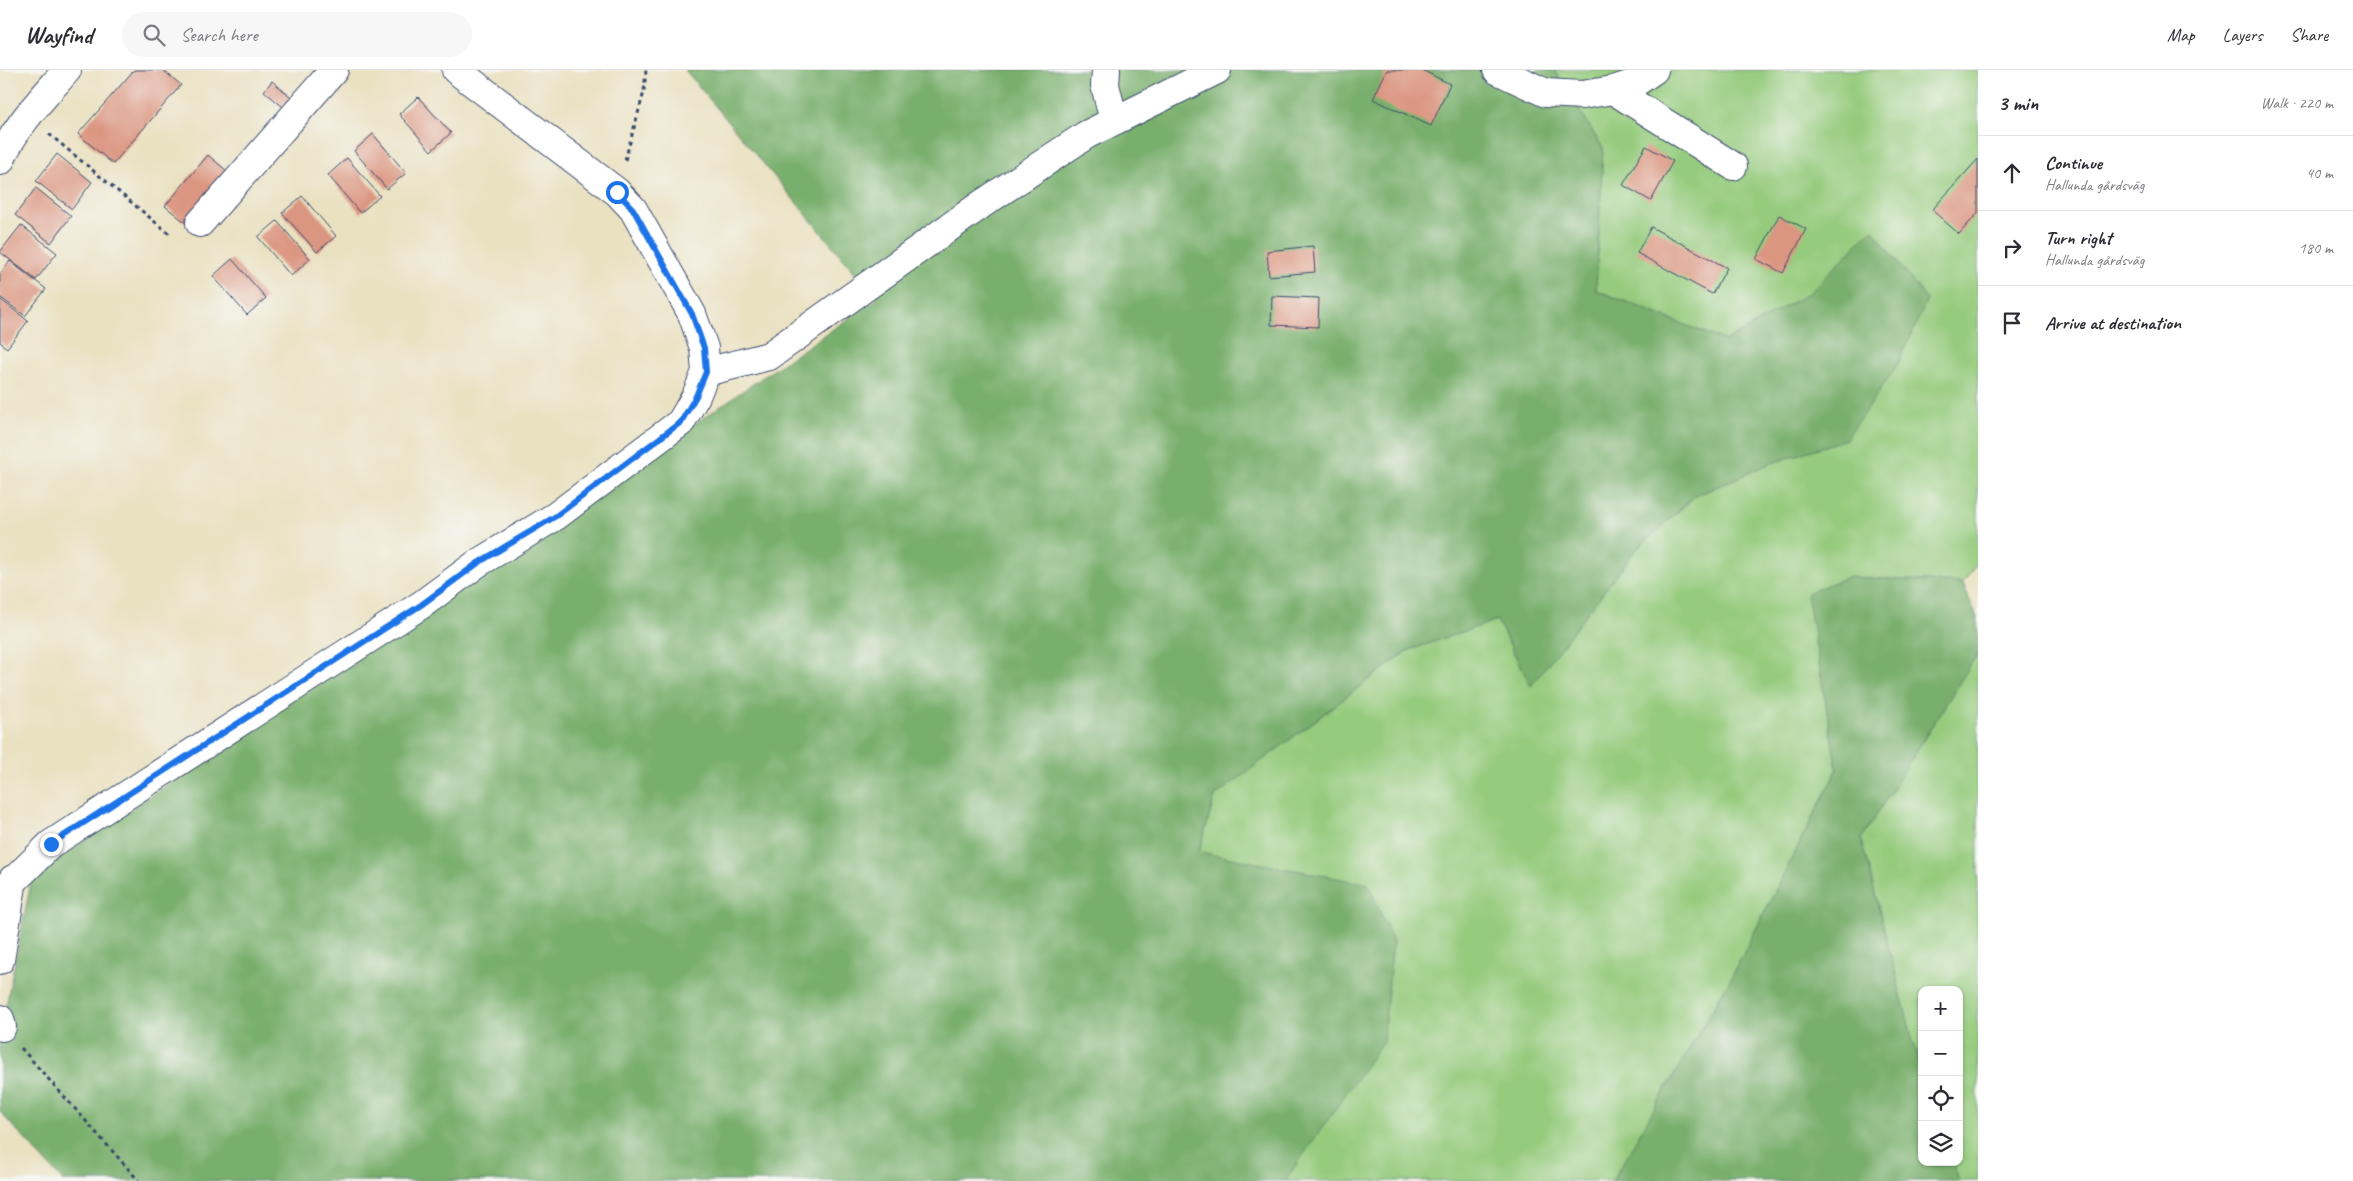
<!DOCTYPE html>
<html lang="en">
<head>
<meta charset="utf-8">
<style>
	body { margin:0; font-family:Caveat,sans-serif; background:#f7f7f7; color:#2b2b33 }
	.controls { position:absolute; right:15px; bottom:15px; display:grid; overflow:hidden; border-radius:10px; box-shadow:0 1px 4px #0004 }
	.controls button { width:45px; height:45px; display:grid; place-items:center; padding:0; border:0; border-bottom:1px solid #e1e1e2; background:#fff; color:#2b2b33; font:25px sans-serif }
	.stop { position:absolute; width:15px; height:15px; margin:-11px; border:4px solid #1a73e8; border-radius:50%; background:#fff }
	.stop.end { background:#1a73e8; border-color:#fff; box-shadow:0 1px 5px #0008 }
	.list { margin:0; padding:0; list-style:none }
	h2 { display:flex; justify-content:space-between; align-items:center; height:65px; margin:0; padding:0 20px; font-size:21px }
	h2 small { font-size:16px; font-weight:400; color:#7c7c81 }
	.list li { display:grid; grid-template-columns:32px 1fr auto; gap:15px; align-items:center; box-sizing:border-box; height:75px; padding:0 20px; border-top:1px solid #e1e1e2 }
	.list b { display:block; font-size:19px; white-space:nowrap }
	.list p { margin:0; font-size:16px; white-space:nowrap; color:#7c7c81 }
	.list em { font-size:16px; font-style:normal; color:#7c7c81 }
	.icon { flex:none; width:28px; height:28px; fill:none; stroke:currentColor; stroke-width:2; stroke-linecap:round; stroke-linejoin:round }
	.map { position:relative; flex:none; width:1978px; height:1111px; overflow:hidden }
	header { display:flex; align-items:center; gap:30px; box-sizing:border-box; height:70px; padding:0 25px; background:#fff; border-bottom:1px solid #e1e1e2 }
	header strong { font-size:24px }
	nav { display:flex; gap:28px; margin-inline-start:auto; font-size:18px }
	.search { width:350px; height:45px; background:#f7f7f7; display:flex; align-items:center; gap:12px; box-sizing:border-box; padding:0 18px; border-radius:28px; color:#7c7c81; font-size:19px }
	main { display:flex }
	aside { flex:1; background:#fff }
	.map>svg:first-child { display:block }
	.green { fill:#95cb7d; stroke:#587d6e }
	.forest { fill:#78af6c; stroke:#4a6f65 }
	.building { fill:#db9681 }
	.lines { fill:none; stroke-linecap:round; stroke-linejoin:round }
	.minor-casing { stroke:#3a4a6d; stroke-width:30 }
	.path { stroke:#3a4a6d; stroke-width:3; stroke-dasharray:4 4; stroke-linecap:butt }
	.minor { stroke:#fff; stroke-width:28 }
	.route { stroke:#1a73e8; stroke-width:6 }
</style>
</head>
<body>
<header>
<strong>Wayfind</strong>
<div class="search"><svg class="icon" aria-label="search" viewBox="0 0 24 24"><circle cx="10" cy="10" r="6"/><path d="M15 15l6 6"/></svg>Search here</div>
<nav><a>Map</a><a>Layers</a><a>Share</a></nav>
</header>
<main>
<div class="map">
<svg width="1978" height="1111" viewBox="0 0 1978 1111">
	<rect width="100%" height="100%" fill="#f6f6f2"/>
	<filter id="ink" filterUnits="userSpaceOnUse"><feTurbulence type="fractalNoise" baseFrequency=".02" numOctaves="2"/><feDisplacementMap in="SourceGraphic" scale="10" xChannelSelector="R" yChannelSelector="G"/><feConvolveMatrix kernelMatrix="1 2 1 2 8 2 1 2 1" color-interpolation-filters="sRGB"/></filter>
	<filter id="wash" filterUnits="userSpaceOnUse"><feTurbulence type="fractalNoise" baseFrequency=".0096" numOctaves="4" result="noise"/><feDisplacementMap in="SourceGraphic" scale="20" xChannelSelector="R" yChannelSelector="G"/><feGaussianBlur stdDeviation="1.12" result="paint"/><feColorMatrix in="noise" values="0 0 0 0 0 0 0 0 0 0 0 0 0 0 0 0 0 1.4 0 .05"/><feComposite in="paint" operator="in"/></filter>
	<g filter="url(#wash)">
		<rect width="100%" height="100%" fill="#eae1c1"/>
		<path class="green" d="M1554 0H1978V492L1963 513 1848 507 1807 523 1837 700 1731 908 1612 1111H1288L1199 782 1215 726 1407 581 1497 550 1531 615 1634 482 1695 426 1769 394 1872 160 1809 223 1726 271 1596 220 1603 78Z
			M1978 583V1111H1959L1953 1092H1959V920H1922V998L1912 968 1861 769Z"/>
		<path class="forest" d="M685 0H1554L1603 78 1596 220 1726 271 1809 223 1872 159 1927 230 1898 294 1846 369 1769 394 1695 426 1634 482 1531 616 1497 550 1407 581 1215 726 1199 782 1368 814 1393 871 1383 971 1287 1108 1288 1111H63L0 1042V965L32 807 877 229Z
			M1848 507 1963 513 1978 550V583L1861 769 1912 968 1922 998V1092H1953L1959 1111H1612L1731 908 1837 700 1807 523Z"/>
		<g id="blocks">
			<path class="building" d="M134 0H163L181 15 113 94 78 64Z
				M1387 0H1422L1450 14 1431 56 1373 29Z
				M272 11 291 27 283 37 264 21Z
				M418 27 451 63 431 81 399 44Z
				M373 64 406 103 387 119 354 81Z
				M1646 76 1673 91 1651 131 1623 115Z
				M57 84 92 112 72 139 36 111Z
				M208 85 228 102 186 153 165 136Z
				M347 88 380 126 360 143 328 105Z
				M1978 89V143L1959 164 1932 140Z
				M36 118 71 146 51 173 15 145Z
				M302 126 336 166 317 182 282 143Z
				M1779 145 1806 159 1783 203 1756 189Z
				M277 151 310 189 291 206 258 167Z
				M21 155 57 183 36 210 0 182Z
				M1651 157 1727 198 1712 224 1637 183Z
				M1313 176 1315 202 1269 206 1267 181Z
				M232 189 266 228 247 245 213 206Z
				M10 191 46 219 25 246 0 227V204Z
				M1272 226 1319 228 1318 257 1271 255Z
				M0 229 28 251 7 278 0 272Z"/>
		</g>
	</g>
	<g filter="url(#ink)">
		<use href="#blocks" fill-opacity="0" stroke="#3a4a6d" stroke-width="1"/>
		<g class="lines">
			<defs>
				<path id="minor" d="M1106 0 1105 15 1114 51
					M1497 0 1546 23 1582 25 1613 20 1733 96
					M1613 20 1635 13 1654 0
					M0 91C15 56 42 29 67 0
					M200 153 334 0
					M706 302 769 286 982 134 1086 65 1217 0
					M0 824 51 774 421 535 478 493 556 446 681 352 696 326 706 302 704 278 692 244 633 139 617 122 456 0
					M0 890 13 809
					M0 949 2 957"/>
			</defs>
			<use href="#minor" class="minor-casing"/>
			<path class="path" d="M49 64 172 166
				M625 90 644 22 646 0
				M21 978 139 1111"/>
			<use href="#minor" class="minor"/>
		</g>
	</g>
	<g class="lines" filter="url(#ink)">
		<path class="route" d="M51 774 421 535 478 493 556 446 681 352 696 326 706 302 704 278 692 244 633 139 617 122"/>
	</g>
</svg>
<div class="controls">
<button>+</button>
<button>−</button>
<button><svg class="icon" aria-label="locate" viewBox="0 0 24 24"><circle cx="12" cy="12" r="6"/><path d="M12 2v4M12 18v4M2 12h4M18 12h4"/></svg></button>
<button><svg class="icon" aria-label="layers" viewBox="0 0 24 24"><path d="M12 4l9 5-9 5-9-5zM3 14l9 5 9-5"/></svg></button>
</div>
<div class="stop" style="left:617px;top:122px"></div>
<div class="stop end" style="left:51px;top:774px"></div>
</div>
<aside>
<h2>3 min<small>Walk · 220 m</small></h2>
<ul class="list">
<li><svg class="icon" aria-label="ahead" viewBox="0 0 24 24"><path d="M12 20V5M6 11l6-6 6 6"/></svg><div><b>Continue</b><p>Hallunda gårdsväg</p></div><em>40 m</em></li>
<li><svg class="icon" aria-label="right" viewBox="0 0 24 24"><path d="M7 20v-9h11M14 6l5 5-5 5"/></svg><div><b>Turn right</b><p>Hallunda gårdsväg</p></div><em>180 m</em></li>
<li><svg class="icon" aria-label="arrive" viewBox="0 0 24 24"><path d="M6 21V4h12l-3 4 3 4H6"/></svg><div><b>Arrive at destination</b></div></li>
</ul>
</aside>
</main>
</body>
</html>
